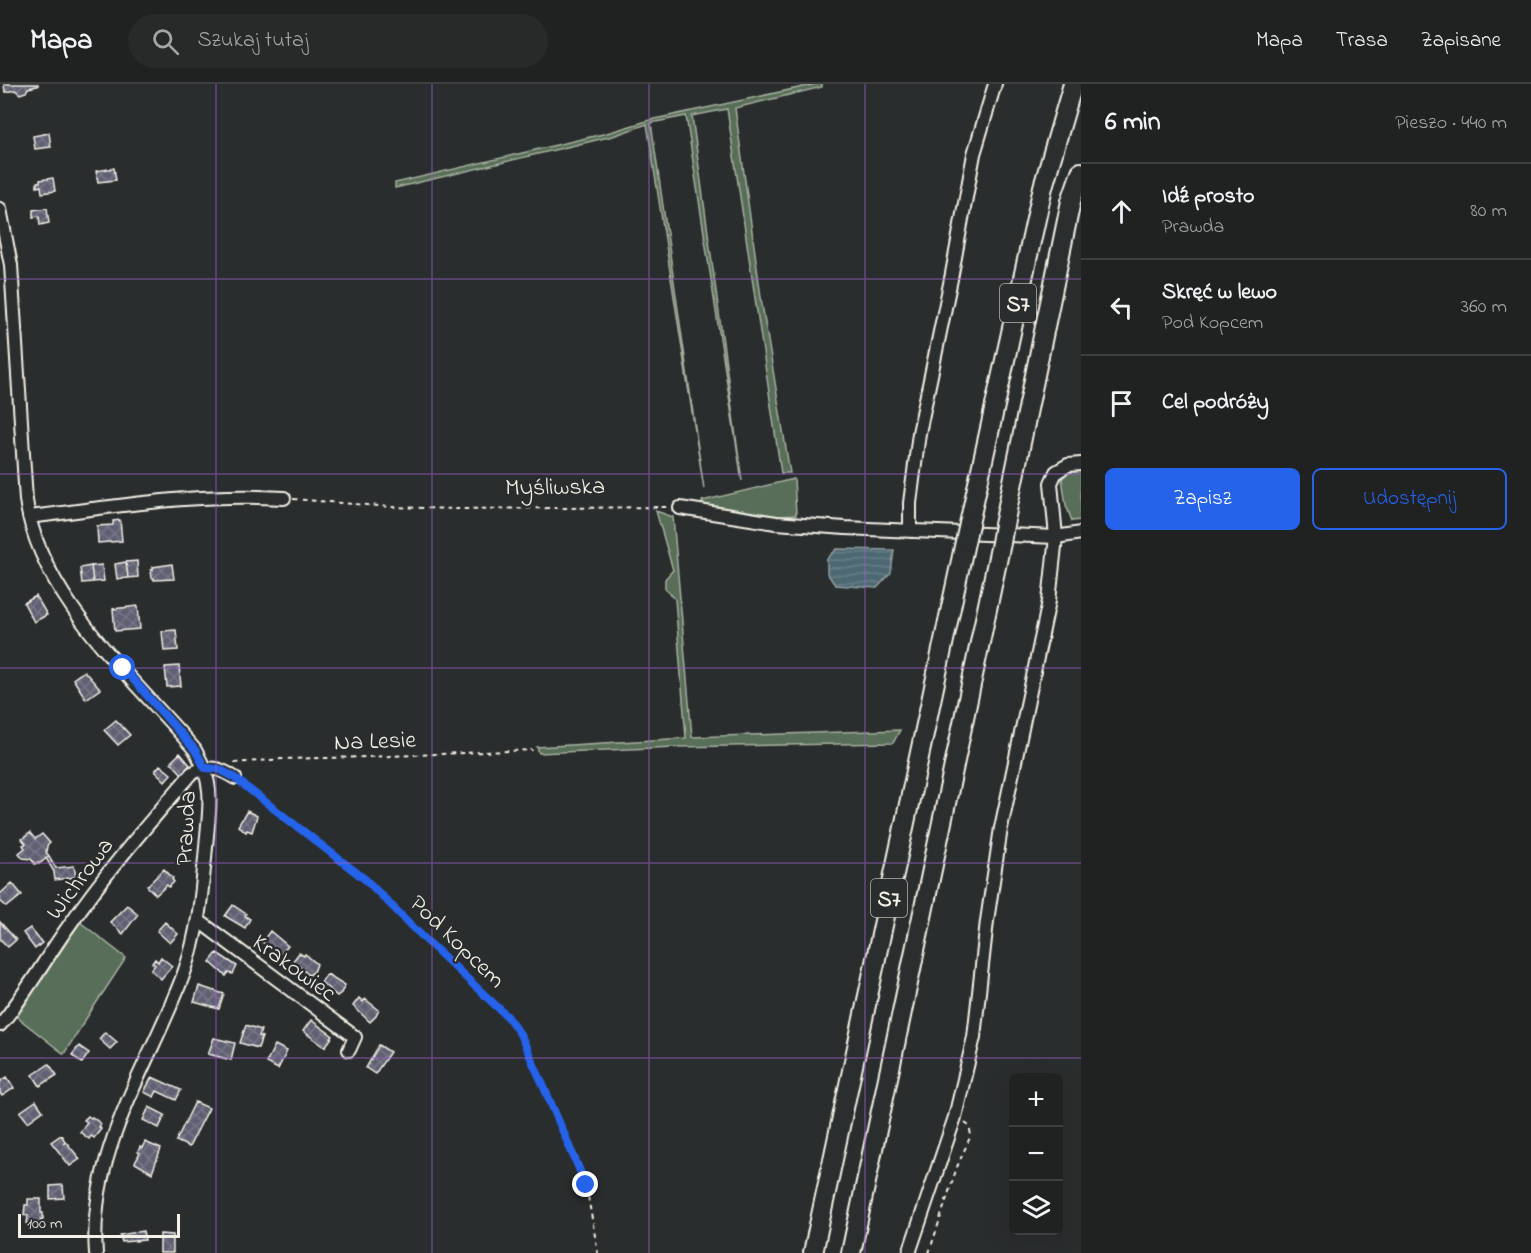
<!DOCTYPE html>
<html lang="pl">
<head>
<meta charset="utf-8">
<style>
	body { margin:0; font-family:"Indie Flower",sans-serif; background:#282a2a; color:#f1f3f6 }
	.controls { position:absolute; right:18px; bottom:18px; display:grid; overflow:hidden; border-radius:9px; box-shadow:0 6px 24px #0002 }
	.controls button { width:54px; height:54px; display:grid; place-items:center; padding:0; border:0; border-bottom:2px solid #3d3f40; background:#202222; color:#f1f3f6; font:30px sans-serif }
	.scale { position:absolute; left:18px; bottom:15px; width:162px; box-sizing:border-box; padding-left:6px; border:3px solid #f4f1e8; border-top:0; font-size:16px; line-height:21px; white-space:nowrap; color:#f4f1e8; -webkit-text-stroke:4px #2a2d2e; paint-order:stroke }
	.stop { position:absolute; width:18px; height:18px; margin:-14px; border:4px solid #2563eb; border-radius:50%; background:#fff }
	.stop.end { background:#2563eb; border-color:#fff; box-shadow:0 2px 6px #0008 }
	.list { margin:0; padding:0; list-style:none }
	h2 { display:flex; justify-content:space-between; align-items:center; height:78px; margin:0; padding:0 24px; font-size:26px }
	h2 small { font-size:20px; font-weight:400; color:#a2a4a5 }
	.list li { display:grid; grid-template-columns:39px 1fr auto; gap:18px; align-items:center; box-sizing:border-box; height:96px; padding:0 24px; border-top:2px solid #3d3f40 }
	.list b { display:block; font-size:22px; white-space:nowrap }
	.list p { margin:0; font-size:20px; white-space:nowrap; color:#a2a4a5 }
	.list em { font-size:20px; font-style:normal; color:#a2a4a5 }
	.actions { display:flex; gap:12px; padding:18px 24px }
	.actions a { flex:1; padding:14px 0; border:2px solid #2563eb; border-radius:9px; text-align:center; font-size:21px; color:#2563eb }
	.actions .main { background:#2563eb; color:#fff }
	.icon { flex:none; width:33px; height:33px; fill:none; stroke:currentColor; stroke-width:2; stroke-linecap:round; stroke-linejoin:round }
	.map { position:relative; flex:none; width:1081px; height:1169px; overflow:hidden }
	header { display:flex; align-items:center; gap:36px; box-sizing:border-box; height:84px; padding:0 30px; background:#202222; border-bottom:2px solid #3d3f40 }
	header strong { font-size:28px }
	nav { display:flex; gap:33px; margin-inline-start:auto; font-size:21px }
	.search { width:420px; height:54px; background:#282a2a; display:flex; align-items:center; gap:15px; box-sizing:border-box; padding:0 21px; border-radius:33px; color:#a2a4a5; font-size:22px }
	main { display:flex }
	aside { flex:1; background:#202222 }
	.map>svg:first-child { display:block }
	.grass { fill:#586e59; stroke:#a6b0a0; stroke-width:1.5 }
	.water { fill:url(#water-rules); stroke:#909fa1; stroke-width:1.5 }
	.building { fill:url(#building-cross-hatch); stroke:#f4f1e8; stroke-width:1.5 }
	.lines { fill:none; stroke-linecap:round; stroke-linejoin:round }
	.minor-casing { stroke:#f4f1e8; stroke-width:16 }
	.highway-casing { stroke:#f4f1e8; stroke-width:22 }
	.path { stroke:#f4f1e8; stroke-width:2; stroke-dasharray:4.5 4.5; stroke-linecap:butt }
	.minor { stroke:#2a2d2e; stroke-width:12 }
	.highway { stroke:#2a2d2e; stroke-width:18 }
	.highway-bridge-casing { stroke:#f4f1e8; stroke-width:22; stroke-linecap:butt }
	.highway-bridge { stroke:#2a2d2e; stroke-width:18 }
	.route { stroke:#2563eb; stroke-width:8 }
	.grid { fill:none; stroke:#995dc9; stroke-width:1.5; stroke-opacity:0.55 }
	.labels { text-anchor:middle; stroke-width:5; stroke-linejoin:round; paint-order:stroke }
	.shield { fill:#2a2d2e; stroke:#b7b6b0; stroke-width:1.5 }
	.shield-label { font-size:22px; font-weight:bold; fill:#f4f1e8 }
	.street-label { font-size:24px; fill:#f4f1e8; stroke:#2a2d2e }
</style>
</head>
<body>
<header>
<strong>Mapa</strong>
<div class="search"><svg class="icon" aria-label="search" viewBox="0 0 24 24"><circle cx="10" cy="10" r="6"/><path d="M15 15l6 6"/></svg>Szukaj tutaj</div>
<nav><a>Mapa</a><a>Trasa</a><a>Zapisane</a></nav>
</header>
<main>
<div class="map">
<svg width="1081" height="1169" viewBox="0 0 1081 1169">
	<defs>
		<pattern id="water-rules" width="6" height="5" patternUnits="userSpaceOnUse" patternTransform="scale(1.5)"><rect width="6" height="5" fill="#4d6872"/><path d="M0 2.5h6" fill="none" stroke="#677e86"/></pattern>
		<pattern id="building-cross-hatch" width="8" height="8" patternUnits="userSpaceOnUse" patternTransform="scale(1.5)"><rect width="8" height="8" fill="#5f6072"/><path d="M0 0l8 8M0 8l8-8" fill="none" stroke="#777786"/></pattern>
	</defs>
	<rect width="100%" height="100%" fill="#2a2d2e"/>
	<filter id="ink" filterUnits="userSpaceOnUse"><feTurbulence type="fractalNoise" baseFrequency=".0167" numOctaves="2"/><feDisplacementMap in="SourceGraphic" scale="12" xChannelSelector="R" yChannelSelector="G"/><feConvolveMatrix kernelMatrix="1 2 1 2 8 2 1 2 1" color-interpolation-filters="sRGB"/></filter>
	<g filter="url(#ink)">
		<path class="grass" d="M817 0H822V3L735 24 762 220 790 389H781L727 25 692 32 742 397 686 32 651 39 704 405 647 40 613 52 395 104V99L607 49 650 36Z
			M1081 385V436L1072 437 1066 421 1062 395 1067 388Z
			M794 395 796 431 779 432 703 422 702 417Z
			M656 427 673 433 692 653 900 646 893 659 675 663 539 669 537 663 686 654 675 515 665 504V495L673 486Z
			M80 838 126 874 89 930 64 970 17 933Z"/>
		<path class="water" d="M837 465 894 466 891 489 877 504 835 501 827 489V475Z"/>
		<path class="building" d="M4 0H38V2L28 4 26 8 20 10 15 6 5 8Z
			M49 49 51 63 35 65 33 52Z
			M114 84 116 96 98 98 96 87Z
			M53 94 55 107 42 109 41 102 37 103V98H40V96Z
			M47 124 49 139 40 141 39 132 33 133V126Z
			M120 436 122 457 98 459 97 442 113 441V437Z
			M137 477 138 493 128 494 126 478Z
			M126 478 128 494 117 495 115 480Z
			M172 480 174 495 154 496V494H152L151 486H153V483Z
			M102 481 104 497 93 498 91 482Z
			M91 482 93 498 82 499 80 484Z
			M36 512 47 531 34 538 24 519Z
			M138 522 140 545 115 547 113 525Z
			M176 546 178 566 164 567 162 547Z
			M179 582 181 602 167 603 165 583Z
			M84 587 100 605 86 615 73 595Z
			M116 636 130 651 118 661 104 646Z
			M180 669 190 681 182 690 171 678Z
			M160 681 171 690 165 697 155 687Z
			M247 727 257 732 252 748 247 746 246 748 238 742Z
			M30 749 35 755 42 750 50 759 47 762 46 768 49 772 39 780 38 778 35 780 31 775 23 774 19 769 25 764 23 761 26 760 22 755Z
			M49 772 56 784 74 782 76 793 55 796 54 788 46 774Z
			M164 785 173 794 172 795 174 798 169 803 167 801 156 811 147 802Z
			M12 799 22 811 7 823 0 817V810Z
			M127 821 138 830 123 850 110 838Z
			M233 821 246 830 245 832 250 835 245 844 225 832Z
			M0 838 16 856 8 863 0 855Z
			M165 838 178 850 170 859 157 847Z
			M30 844 42 859 35 865 23 849Z
			M270 847 288 862 281 870 262 858Z
			M217 869 237 882 233 890 228 889 226 892 210 878Z
			M299 869 304 872 305 870 317 880 314 888 309 891 293 877Z
			M161 873 172 882 161 895 151 886 155 881 152 879 155 875 158 878Z
			M327 890 345 901 341 909 337 912 321 898Z
			M199 902 224 910 219 925 194 918Z
			M359 914 363 918 365 915 379 926 376 932 370 938 353 922Z
			M311 936 333 952 325 963 303 947Z
			M246 941 261 946 259 952 262 953 258 964 240 959Z
			M105 948 117 958 110 965 99 955Z
			M214 954 235 959 231 976 208 970Z
			M275 961 287 967 278 985 266 979Z
			M379 961 390 968 375 990 366 984Z
			M79 962 89 969 82 979 72 971Z
			M49 980 57 991 40 1002 33 991Z
			M7 993 14 1004 2 1012 0 1009V998Z
			M152 993 181 1006 176 1016 157 1007 154 1013 144 1008Z
			M36 1017 43 1027 28 1038 20 1028Z
			M195 1018 209 1024 189 1063 176 1057Z
			M149 1023 165 1031 159 1044 143 1036Z
			M88 1032 91 1034 92 1033 101 1040 99 1043 101 1045 94 1054 91 1052 89 1055 80 1048 87 1038 84 1036Z
			M61 1051 65 1057 63 1060 66 1058 80 1075 70 1082 51 1058Z
			M145 1058 161 1065 152 1089 135 1079 140 1069 138 1068 140 1063 142 1064Z
			M63 1101 64 1114 50 1115V1102Z
			M28 1115H41V1129H43V1135H41V1140H27L28 1131H24L25 1121H28Z
			M143 1147 145 1156 122 1158 120 1151Z
			M160 1150 173 1151V1169H160Z"/>
		<g class="lines">
			<defs>
				<path id="minor" d="M0 125 11 181 26 416C40 515 134 594 195 666 216 702 209 724 206 763 202 806 199 848 184 889 150 981 88 1067 96 1169
					M680 424 776 439 845 444 1056 453 1081 449
					M29 433C113 423 199 408 284 414
					M910 447V419L919 349 951 195 974 70 995 0
					M199 837 355 953 349 966
					M0 941C26 910 45 875 68 843 106 788 149 739 192 689 209 682 219 683 235 694
					M909 1169 955 1033 974 953 987 837 1001 744 1049 517 1056 453 1051 399 1056 388 1068 381 1081 380"/>
				<path id="highway" d="M969 440 1043 103 1073 0
					M1004 441 1071 117 1081 88
					M813 1169 965 458
					M851 1169 1001 459"/>
			</defs>
			<use href="#minor" class="minor-casing"/>
			<use href="#highway" class="highway-casing"/>
			<path class="path" d="M293 415 391 423 456 425 668 423
				M234 679 282 675 367 673 533 666
				M245 701 366 796 426 856 508 933 520 950 578 1078 586 1101 598 1169
				M929 1169 957 1083 971 1051 969 1042 965 1039"/>
			<use href="#minor" class="minor"/>
			<use href="#highway" class="highway"/>
			<defs>
				<path id="highway-bridge" d="M965 458 969 440
					M1001 459 1004 441"/>
			</defs>
			<use href="#highway-bridge" class="highway-bridge-casing"/>
			<use href="#highway-bridge" class="highway-bridge"/>
		</g>
	</g>
	<g class="lines" filter="url(#ink)">
		<path class="route" d="M123 584 195 666 205 684 219 685 232 692 366 796 426 856 508 933 520 950 540 994 586 1101"/>
	</g>
	<path class="grid" d="M216 0V1169M432 0V1169M649 0V1169M865 0V1169M0 195H1081M0 390H1081M0 584H1081M0 779H1081M0 974H1081"/>
	<g class="labels">
		<g class="shield">
			<rect x="1000" y="200" width="36" height="38" rx="4.5"/>
			<rect x="871" y="795" width="36" height="38" rx="4.5"/>
		</g>
		<g class="shield-label">
			<text x="1018" y="227">S7</text>
			<text x="889" y="822">S7</text>
		</g>
		<g class="street-label">
			<text transform="translate(555 402) rotate(-1)" y="8">Myśliwska</text>
			<text transform="translate(375 656) rotate(-2)" y="8">Na Lesie</text>
			<text transform="translate(185 744) rotate(-87)" y="8">Prawda</text>
			<text transform="translate(79 794) rotate(-53)" y="8">Wichrowa</text>
			<text transform="translate(458 857) rotate(44)" y="8">Pod Kopcem</text>
			<text transform="translate(295 883) rotate(36)" y="8">Krakowiec</text>
		</g>
	</g>
</svg>
<div class="controls">
<button>+</button>
<button>−</button>
<button><svg class="icon" aria-label="layers" viewBox="0 0 24 24"><path d="M12 4l9 5-9 5-9-5zM3 14l9 5 9-5"/></svg></button>
</div>
<div class="scale">100 m</div>
<div class="stop" style="left:123px;top:584px"></div>
<div class="stop end" style="left:586px;top:1101px"></div>
</div>
<aside>
<h2>6 min<small>Pieszo · 440 m</small></h2>
<ul class="list">
<li><svg class="icon" aria-label="ahead" viewBox="0 0 24 24"><path d="M12 20V5M6 11l6-6 6 6"/></svg><div><b>Idź prosto</b><p>Prawda</p></div><em>80 m</em></li>
<li><svg class="icon" aria-label="left" viewBox="0 0 24 24"><path d="M17 20v-9H6M10 6l-5 5 5 5"/></svg><div><b>Skręć w lewo</b><p>Pod Kopcem</p></div><em>360 m</em></li>
<li><svg class="icon" aria-label="arrive" viewBox="0 0 24 24"><path d="M6 21V4h12l-3 4 3 4H6"/></svg><div><b>Cel podróży</b></div></li>
</ul>
<div class="actions"><a class="main">Zapisz</a><a>Udostępnij</a></div>
</aside>
</main>
</body>
</html>
